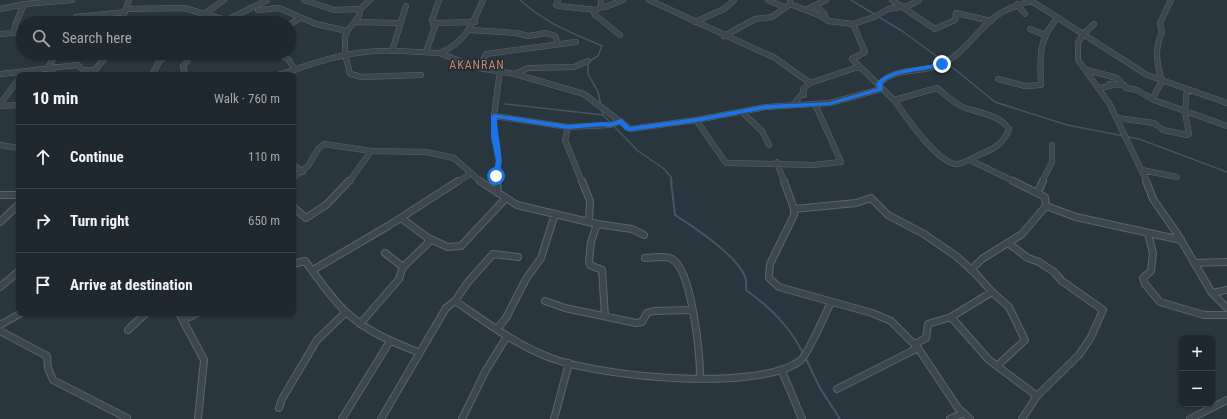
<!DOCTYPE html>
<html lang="en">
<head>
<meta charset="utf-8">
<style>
	body { margin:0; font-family:"Roboto Condensed",sans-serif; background:#2c343a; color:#f1f3f6 }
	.controls { position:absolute; right:12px; bottom:12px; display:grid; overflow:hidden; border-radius:8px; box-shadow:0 1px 3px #0004 }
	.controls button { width:36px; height:36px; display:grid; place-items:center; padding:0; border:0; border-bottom:1px solid #3c444a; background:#1f282e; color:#f1f3f6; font:20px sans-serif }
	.stop { position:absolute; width:12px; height:12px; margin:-9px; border:3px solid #1a73e8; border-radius:50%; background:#fff }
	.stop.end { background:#1a73e8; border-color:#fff; box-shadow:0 1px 4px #0008 }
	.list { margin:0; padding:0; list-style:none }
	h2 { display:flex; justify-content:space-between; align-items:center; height:52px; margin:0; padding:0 16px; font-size:17px }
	h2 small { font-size:13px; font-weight:400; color:#a1a6aa }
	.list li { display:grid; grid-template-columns:26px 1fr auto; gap:12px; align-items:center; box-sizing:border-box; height:64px; padding:0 16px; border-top:1px solid #3c444a }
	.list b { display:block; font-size:15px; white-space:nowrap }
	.list em { font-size:13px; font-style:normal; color:#a1a6aa }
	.icon { flex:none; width:22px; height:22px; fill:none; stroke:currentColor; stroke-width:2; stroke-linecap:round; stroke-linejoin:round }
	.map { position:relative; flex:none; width:1227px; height:419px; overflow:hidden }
	.search { position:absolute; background:#1f282e; box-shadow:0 1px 3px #0004; left:16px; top:16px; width:280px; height:44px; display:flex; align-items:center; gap:10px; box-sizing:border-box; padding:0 14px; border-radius:22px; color:#a1a6aa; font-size:15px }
	.panel { position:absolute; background:#1f282e; box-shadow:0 1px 3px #0004; left:16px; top:72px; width:280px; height:244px; border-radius:8px }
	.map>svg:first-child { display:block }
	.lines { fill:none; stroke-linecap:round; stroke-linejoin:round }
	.stream-far1 { stroke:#415765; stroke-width:1.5 }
	.stream { stroke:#415765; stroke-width:2 }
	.minor-far1-casing { stroke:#5a656c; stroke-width:6 }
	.minor-casing { stroke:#5a656c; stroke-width:8 }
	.minor-far1 { stroke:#3c474e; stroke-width:5 }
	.minor { stroke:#3c474e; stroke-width:6 }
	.route { fill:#1a73e8 }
	.labels { text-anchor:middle; stroke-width:3; stroke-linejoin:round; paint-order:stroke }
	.quarter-label { font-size:12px; letter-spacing:1px; fill:#ca8773; stroke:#212c33 }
</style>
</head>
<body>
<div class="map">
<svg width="1227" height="419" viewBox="0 0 1227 419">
	<rect width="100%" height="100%" fill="#29363e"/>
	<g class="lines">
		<path class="stream-far1" d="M520 0C547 24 570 32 602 46L598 56 588 62V74L598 92 603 115 638 151 663 168 671 177 672 182
			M851 0 902 31 957 71 995 102 1067 125 1139 139 1227 172
			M505 104 603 115"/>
		<path class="stream" d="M671 181 675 215C695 228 737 255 745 277 747 281 746 286 746 290 771 308 789 326 803 353
			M805 357 820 388 840 419"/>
		<defs>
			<path id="minor-far1" d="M304 0 334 10 360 9
				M370 0 360 9 359 16 348 30 345 37V54L350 74 362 77 421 75
				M558 0 556 5 559 6 596 10
				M601 0V6L594 13 595 15 620 35
				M649 0 775 58 810 83
				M768 0 784 7
				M892 0 935 29 955 20 956 13 991 21
				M1030 0 1147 75 1227 103
				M790 4 821 16 828 21 853 24 874 17 888 9 908 6 919 0
				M1017 4 1025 14
				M601 6 605 7 623 0
				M816 6 824 13 827 20
				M0 9 24 4 72 0
				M126 9 184 8 236 23
				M258 10 279 8 316 24 347 31
				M806 10 826 0
				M204 14 224 0
				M227 20 267 0
				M355 22 400 23
				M695 22 724 9 734 0
				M71 23 76 17 125 12
				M121 23 129 0
				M433 23 475 22
				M853 24 865 52 852 59 894 100
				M1094 24 1083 34 1078 43V60L1109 103 1147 182
				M289 25 300 18
				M1030 29 1045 35
				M470 30 516 33 528 36 546 33 555 36 558 44
				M14 33 15 25 24 4
				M0 34 23 32
				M724 36 755 19 772 17 790 4V1
				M392 51 406 6
				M426 52 435 26 432 20 439 0
				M277 53 289 60 295 70
				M439 53 479 68 515 74 584 94 630 129 696 120 766 107 830 103 881 89 879 84C897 66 921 74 942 64 964 54 976 31 995 17 1005 9 1018 5 1031 1
				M187 57 196 53
				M48 67 57 53
				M479 68 486 54 576 42
				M1087 70 1117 78 1126 88 1137 90 1154 100 1227 126
				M0 74C26 72 52 67 78 65L83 70H94
				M515 74 528 68 574 67 588 61
				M48 75 55 67
				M91 75 109 53
				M152 75 159 62 168 53
				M185 75 183 66 187 61V57
				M278 75C306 66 335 55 365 52 389 49 414 52 439 53 465 44 473 23 483 0
				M998 79 1025 86 1041 85C1040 56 1038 41 1057 18
				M937 88C945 94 956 105 965 108 981 113 999 115 1009 129 1004 143 994 149 981 154 974 157 965 163 958 164 939 166 904 114 894 100Z
				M1100 88 1110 86 1109 84 1124 85
				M1154 100V96L1162 81C1157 67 1154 47 1162 33L1160 23 1171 0
				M0 104 19 79
				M794 104 801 95H804L803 89 810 83 855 68H860
				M0 106 19 105
				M742 112 762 131 769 145
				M494 116 568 127 610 125 621 121
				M1117 118 1154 123 1163 130 1187 135 1189 134 1185 112 1187 89
				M696 120 726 163 813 165 841 162 815 104
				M568 127 565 140 582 182
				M0 145 19 148
				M970 160 1015 182
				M777 162 784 182
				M293 165 303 172
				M1142 170 1177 177
				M293 178 308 166 318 149 324 144 371 151 426 152 454 158 481 182
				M349 182 371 151
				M457 182 470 174
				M497 182 496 176 499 161 494 136V116L500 71
				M1042 182 1052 162V145"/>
			<path id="minor" d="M480 181 517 205 597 224 632 229 644 235
				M497 181 498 193
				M582 181 590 201 589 222
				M784 181 794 209V215L770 264 769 278 779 287 872 313 891 321 918 348 958 408 970 419
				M1146 181 1153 199 1178 235 1212 293 1227 308
				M1038 192 1043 181
				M0 195H19
				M1046 206 1076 217 1181 240
				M293 207 306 218 326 205 349 181
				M794 209 856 203 871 198 888 215 924 234 956 256 975 273 992 292 951 317 928 324 926 338 915 344
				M0 222 19 204
				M597 224 591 242 589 262 590 265 602 270 605 316
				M1148 234 1153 253 1151 271 1143 278 1145 284 1160 302 1204 315H1227
				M428 238 448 247 461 246 506 198
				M1008 243 1028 258 1039 262 1054 272 1062 281 1103 310 1091 337 1079 355 1037 396 1022 419
				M385 253 403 267
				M645 258C652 258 666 255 672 259 692 270 700 354 700 377
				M1194 263 1227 262
				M293 264 305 261C318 278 330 297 346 312 366 331 392 342 418 352
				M313 270 388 226 458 181
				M971 270 982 259 1022 234 1046 206 1045 197 1013 181
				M0 287 19 271
				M992 292 1009 307 1025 340 997 366
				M1212 293 1227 290
				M455 301 468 282 493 254 518 257
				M545 301 565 308 636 323 642 322 647 313 653 311 692 310
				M179 313 204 360 198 419
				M951 317 989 360 1037 396
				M184 320 197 313
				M360 324 399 279 403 267 428 243V238L401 218
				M0 325 21 313
				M497 329 506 318 526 279 541 258 555 214
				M128 330 146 313
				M0 331 47 356 48 368 53 380 127 418
				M782 371 802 419
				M837 389 918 348
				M279 408 282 399 317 340 346 312
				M342 419 390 341
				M381 419 446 308 455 301C486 322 516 345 551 358 601 377 757 392 800 361 807 356 826 313 831 302
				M462 419 485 372 507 336
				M554 419 569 363
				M950 419 963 413
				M1190 419 1227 400"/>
		</defs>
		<use href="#minor-far1" class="minor-far1-casing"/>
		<use href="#minor" class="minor-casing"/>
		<use href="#minor-far1" class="minor-far1"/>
		<use href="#minor" class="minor"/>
	</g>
	<path class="route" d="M942 62 944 65C927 72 893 70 882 84L883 90 830 105 766 109 696 122 630 131 625 130 620 124 610 127 603 126 568 129 497 118C497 138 506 159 498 178L493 176 496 161 491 136V116L494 114 568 125 603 122 610 123 621 119 630 127 696 118 766 105 830 102 878 88 876 84C887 68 924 68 942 62Z"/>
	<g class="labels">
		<g class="quarter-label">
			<text x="477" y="69">AKANRAN</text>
		</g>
	</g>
</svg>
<div class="controls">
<button>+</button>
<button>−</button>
</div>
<div class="stop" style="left:496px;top:176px"></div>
<div class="stop end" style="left:942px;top:64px"></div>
<div class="search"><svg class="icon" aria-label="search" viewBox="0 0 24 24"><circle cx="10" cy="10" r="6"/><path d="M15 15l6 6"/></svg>Search here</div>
<section class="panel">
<h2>10 min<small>Walk · 760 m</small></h2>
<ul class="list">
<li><svg class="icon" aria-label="ahead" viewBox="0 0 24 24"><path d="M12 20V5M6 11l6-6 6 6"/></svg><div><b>Continue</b></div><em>110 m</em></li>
<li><svg class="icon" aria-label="right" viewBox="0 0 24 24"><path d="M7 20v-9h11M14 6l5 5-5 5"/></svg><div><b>Turn right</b></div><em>650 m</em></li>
<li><svg class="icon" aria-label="arrive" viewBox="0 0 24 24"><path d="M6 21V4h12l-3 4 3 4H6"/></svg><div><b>Arrive at destination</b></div></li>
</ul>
</section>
</div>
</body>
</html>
